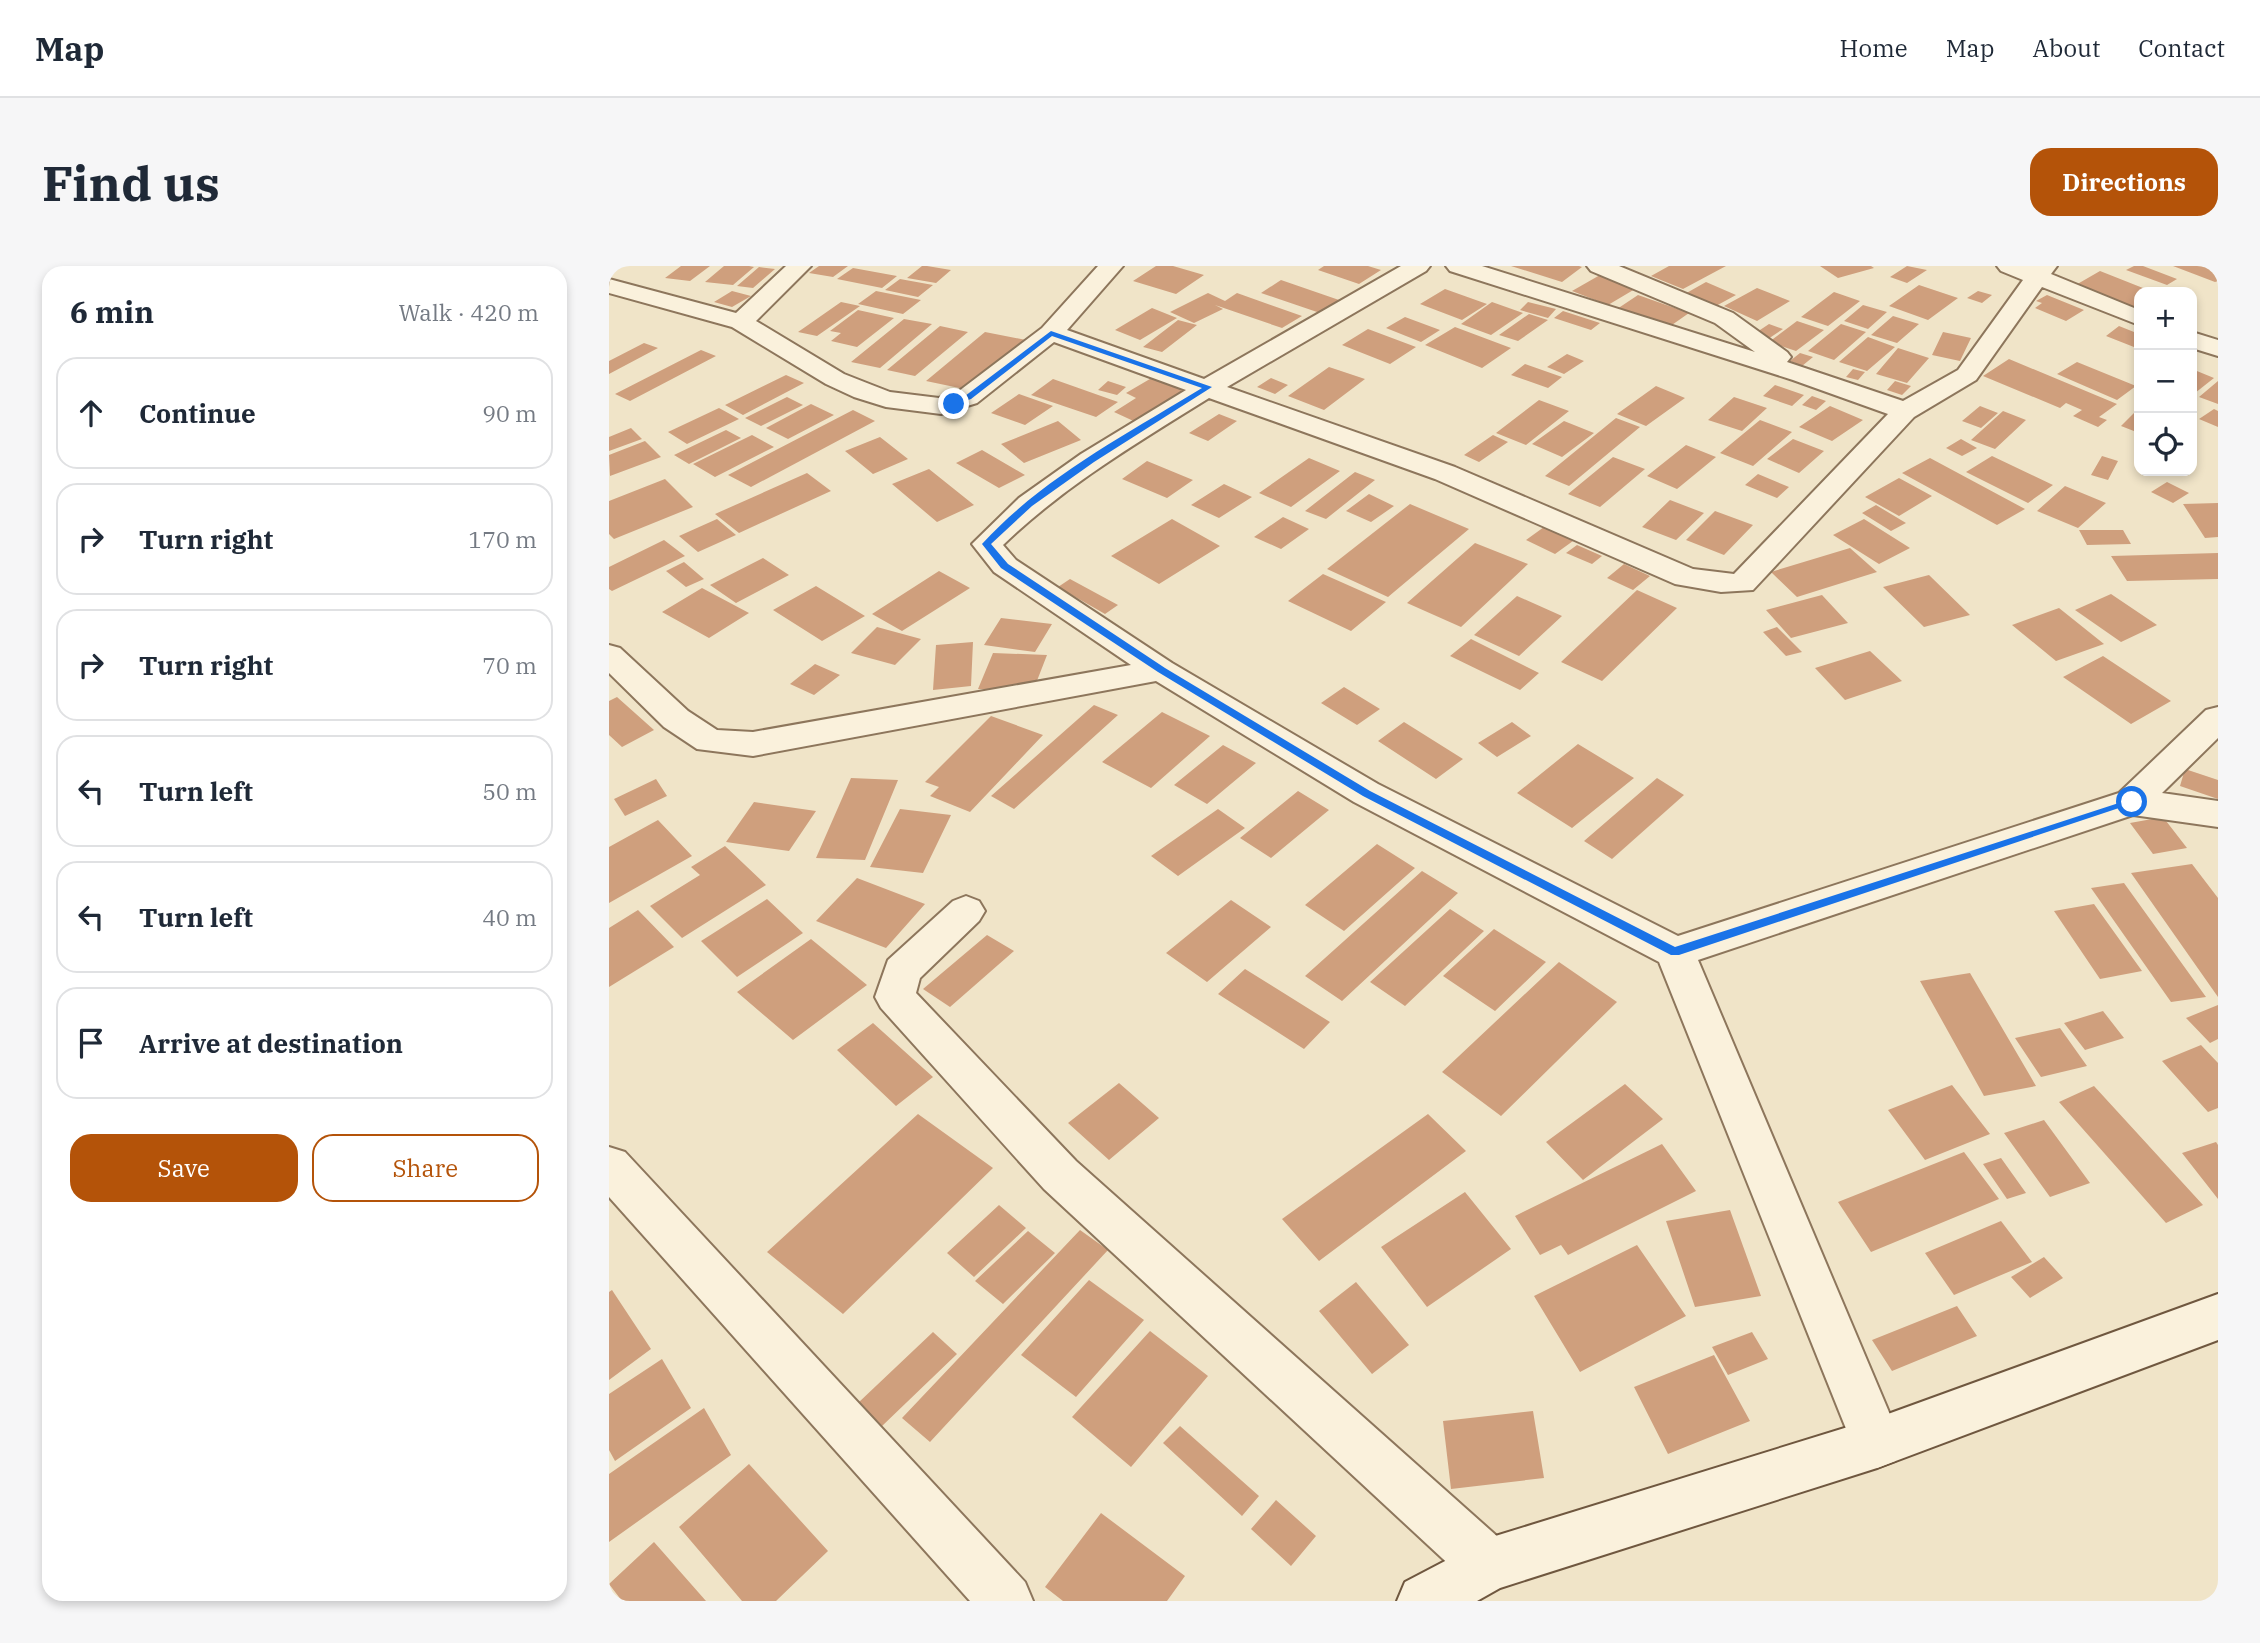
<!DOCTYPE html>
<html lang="en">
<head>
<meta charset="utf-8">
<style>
	body { margin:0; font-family:"IBM Plex Serif",serif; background:#f6f6f7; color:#1f2937 }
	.controls { position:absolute; right:21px; top:21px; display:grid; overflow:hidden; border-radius:14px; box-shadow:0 4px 10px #0003 }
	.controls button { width:63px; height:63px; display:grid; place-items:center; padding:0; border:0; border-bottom:2px solid #e0e1e3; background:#fff; color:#1f2937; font:35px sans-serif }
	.stop { position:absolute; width:21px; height:21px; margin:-16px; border:5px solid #1a73e8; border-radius:50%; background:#fff }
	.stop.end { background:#1a73e8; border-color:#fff; box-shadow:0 2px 7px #0008 }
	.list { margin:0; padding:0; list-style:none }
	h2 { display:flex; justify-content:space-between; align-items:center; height:91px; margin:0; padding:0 28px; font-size:30px }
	h2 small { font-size:23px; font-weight:400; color:#747a83 }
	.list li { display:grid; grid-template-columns:46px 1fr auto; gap:21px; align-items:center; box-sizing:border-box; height:112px; margin:0 14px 14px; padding:0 14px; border:2px solid #e0e1e3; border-radius:21px }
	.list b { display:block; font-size:26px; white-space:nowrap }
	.list em { font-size:23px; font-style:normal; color:#747a83 }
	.actions { display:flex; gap:14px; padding:21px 28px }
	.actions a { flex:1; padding:16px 0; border:2px solid #b45309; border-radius:21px; text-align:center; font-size:24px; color:#b45309 }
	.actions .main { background:#b45309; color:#fff }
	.icon { flex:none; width:38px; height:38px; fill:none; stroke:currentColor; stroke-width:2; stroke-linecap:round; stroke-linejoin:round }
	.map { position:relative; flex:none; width:1609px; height:1335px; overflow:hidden; border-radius:21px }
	header { display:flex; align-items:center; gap:42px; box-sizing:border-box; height:98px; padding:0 35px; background:#fff; border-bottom:2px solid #e0e1e3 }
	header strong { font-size:33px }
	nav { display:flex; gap:38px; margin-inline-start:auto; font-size:24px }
	.intro { display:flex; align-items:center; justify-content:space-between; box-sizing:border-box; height:168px; padding:0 42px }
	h1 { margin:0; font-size:49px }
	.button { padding:18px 32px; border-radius:21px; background:#b45309; color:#fff; font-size:24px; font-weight:700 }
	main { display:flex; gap:42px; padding:0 42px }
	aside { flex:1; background:#fff; border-radius:21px; box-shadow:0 4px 10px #0003 }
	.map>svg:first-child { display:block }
	.building { fill:#cf9f7d }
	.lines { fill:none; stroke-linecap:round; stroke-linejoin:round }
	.street-casing { stroke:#8d765c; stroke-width:4 }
	.secondary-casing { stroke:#6f573f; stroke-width:4 }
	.street { fill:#faf1dc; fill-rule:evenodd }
	.secondary { fill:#faf1dc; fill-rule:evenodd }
	.route { fill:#1a73e8 }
</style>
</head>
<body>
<header>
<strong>Map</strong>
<nav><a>Home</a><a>Map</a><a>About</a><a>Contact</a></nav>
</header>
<div class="intro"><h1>Find us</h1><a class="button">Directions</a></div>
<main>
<aside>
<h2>6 min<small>Walk · 420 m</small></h2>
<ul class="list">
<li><svg class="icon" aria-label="ahead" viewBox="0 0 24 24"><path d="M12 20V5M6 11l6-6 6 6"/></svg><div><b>Continue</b></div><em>90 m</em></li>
<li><svg class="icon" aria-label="right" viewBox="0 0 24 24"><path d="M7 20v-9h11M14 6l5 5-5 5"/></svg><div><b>Turn right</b></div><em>170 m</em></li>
<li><svg class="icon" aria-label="right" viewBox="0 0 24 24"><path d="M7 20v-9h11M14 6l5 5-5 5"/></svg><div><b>Turn right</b></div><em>70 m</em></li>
<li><svg class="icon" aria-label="left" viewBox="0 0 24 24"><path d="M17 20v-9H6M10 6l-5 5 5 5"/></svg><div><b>Turn left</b></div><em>50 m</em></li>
<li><svg class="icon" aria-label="left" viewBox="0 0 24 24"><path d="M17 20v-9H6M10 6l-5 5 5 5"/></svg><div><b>Turn left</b></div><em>40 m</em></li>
<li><svg class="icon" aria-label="arrive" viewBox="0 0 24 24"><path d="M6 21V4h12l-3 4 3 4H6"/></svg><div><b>Arrive at destination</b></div></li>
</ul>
<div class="actions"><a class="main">Save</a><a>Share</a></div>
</aside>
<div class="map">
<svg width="1609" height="1335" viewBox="0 0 1609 1335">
	<rect width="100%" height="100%" fill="#f0e4c8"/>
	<path class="building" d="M72 0H101L81 15 56 12Z
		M115 0H140L145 1 124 19 96 16Z
		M210 0H239L224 11 200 7Z
		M313 0H318L342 4 327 17 298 12Z
		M547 0H564L595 9 567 28 524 15Z
		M715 0H759L772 4 750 18 709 4Z
		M902 0H970L973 1 953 16Z
		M1060 0H1117L1074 23 1042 10Z
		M1211 0H1262L1265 2 1229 12Z
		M1298 0 1318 4 1298 17 1281 11Z
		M1525 0H1534L1568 13 1558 19 1517 4Z
		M1564 0H1602L1609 3V15L1606 16Z
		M150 1 166 3 144 22 128 20Z
		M244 2 288 10 273 22 228 13Z
		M1491 5 1544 26H1530V42L1526 44 1465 20Z
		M991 9 1026 23 999 39 963 25Z
		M291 13 324 19 309 31 276 24Z
		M672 14 730 34 711 47 652 27Z
		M1097 16 1127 29 1105 41 1074 29Z
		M1310 19 1349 32 1319 54 1280 40Z
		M1148 22 1181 35 1148 55 1115 40Z
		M836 23 878 38 853 54 811 38Z
		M123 25 142 30 123 41 105 36Z
		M267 25 312 34 294 48 249 38Z
		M1369 25 1383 29 1373 37 1358 32Z
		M1225 26 1251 35 1219 60 1192 51Z
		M599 27 616 35 628 27 693 50 673 62 606 39 614 43 585 57 561 46Z
		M1029 29 1080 47 1060 61 1008 43Z
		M1438 29 1475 44 1457 55 1426 42 1433 37 1427 35Z
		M232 36 251 40 208 70 189 66Z
		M883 36 914 47 882 69 852 58Z
		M919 36 947 43 939 52 911 44Z
		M1254 39 1278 46 1259 63 1235 55Z
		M543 42 568 52 531 74 506 64Z
		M249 44 285 52 248 81 222 75 232 67 221 65Z
		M954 45 991 57 982 64 945 52Z
		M920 48 939 54 909 75 890 69Z
		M1284 50 1310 58 1288 77 1262 69Z
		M796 51 831 64 812 76 777 62Z
		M295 53 323 58 271 102 242 96Z
		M569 54 588 59 553 86 534 81Z
		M1188 55 1215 64 1187 85 1160 76Z
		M1160 58 1174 63 1159 73 1145 68Z
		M1232 58 1257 66 1225 94 1199 85Z
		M331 60 359 66 306 110 278 104Z
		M1510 60 1530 68V83L1497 70Z
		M846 61 902 82 873 102 816 79Z
		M759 63 807 81 781 98 733 79Z
		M376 66 417 74 360 124 317 115Z
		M1334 66 1362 72 1351 95 1323 89Z
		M1259 71 1286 81 1258 105 1230 96Z
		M35 77 49 82 0 108V95Z
		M1289 82 1320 92 1298 117 1267 108Z
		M92 84 107 90 21 135 6 128Z
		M1191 87 1204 91 1193 100 1181 95Z
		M958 88 975 95 955 108 938 101Z
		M1400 93 1508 138 1490 151 1498 154 1489 161 1464 150 1473 144 1457 137 1451 142 1374 110Z
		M1468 96 1527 120 1508 134 1448 108Z
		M916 98 953 111 939 122 902 109Z
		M720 101 756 113 715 144 679 130Z
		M1244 103 1256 106 1249 114 1237 111Z
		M1583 103 1605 112 1586 127 1583 126Z
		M177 109 195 117 134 149 116 139Z
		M546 110 586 123 531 158 505 146 527 132 517 127Z
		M662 112 679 119 666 128 648 121Z
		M444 113 509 136 487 151 422 129Z
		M499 115 517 121 508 129 489 124Z
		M1286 115 1302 120 1293 129 1278 124Z
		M1609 115V138L1590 131Z
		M1166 119 1195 129 1183 140 1154 130Z
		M1047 120 1076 132 1037 160 1008 148Z
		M410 128 444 140 416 159 382 147Z
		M1203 130 1217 135 1207 144 1193 139Z
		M178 131 194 139 152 160 136 152Z
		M1125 131 1158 142 1133 165 1099 154Z
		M930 134 960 145 917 179 887 167Z
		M202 138 225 149 179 173 157 162Z
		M1221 140 1254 154 1223 175 1190 161Z
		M1371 140 1389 147 1372 162 1353 155Z
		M110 142 130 153 78 178 59 166Z
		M1530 142V167L1512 160Z
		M1605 143 1609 145V161L1590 153Z
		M244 144 266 155 142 221 119 209Z
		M1394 145 1417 154 1386 183 1362 174Z
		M610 148 628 155 599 175 580 167Z
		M1007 152 1031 161 960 220 936 210Z
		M1151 154 1183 166 1144 200 1111 187Z
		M449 155 472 174 415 197 392 178Z
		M955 155 985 167 953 191 923 178Z
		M22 162 33 173 0 185V171Z
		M117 164 132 172 80 198 65 189Z
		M143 169 165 181 106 211 84 198Z
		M884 169 899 176 870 196 855 189Z
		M271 171 299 193 264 208 236 185Z
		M1184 173 1215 185 1190 207 1158 193Z
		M1352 173 1368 182 1353 190 1337 182Z
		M36 175 52 191 1 210 0 189Z
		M1077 179 1107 191 1068 223 1038 210Z
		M373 184 416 209 390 222 347 197Z
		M1383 190 1444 219 1419 237 1357 206Z
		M1493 190 1509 195 1499 214 1482 209Z
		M1004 191 1036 203 991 241 959 228Z
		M700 192 731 205 682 241 650 227Z
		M1321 192 1416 243 1388 259 1293 207Z
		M538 195 584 214 558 232 513 213Z
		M320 203 365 239 328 256 283 218Z
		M746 206 766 214 717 253 696 245Z
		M198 207 222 225 130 267 106 248Z
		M1149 208 1180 221 1168 232 1136 219Z
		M1290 212 1323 230 1290 250 1256 231Z
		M56 213 84 241 5 273 0 268V235Z
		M1558 216 1580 227 1564 237 1542 226Z
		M615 218 643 231 610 252 582 239Z
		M1456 220 1497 237 1469 262 1428 245Z
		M760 228 785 240 762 256 737 245Z
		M1061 234 1095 247 1067 274 1033 261Z
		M1609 237V271L1596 272 1574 238Z
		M801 238 860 263 779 331 718 303Z
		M1267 239 1297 257 1282 265 1253 247Z
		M1106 245 1144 259 1115 289 1077 274Z
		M674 251 700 263 672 283 645 271Z
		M108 253 127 269 89 286 70 270Z
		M563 253 611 280 550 318 502 290Z
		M1255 253 1301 282 1270 298 1224 269Z
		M935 261 964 275 946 288 917 274Z
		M1470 264H1514L1522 278 1478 279Z
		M55 274 76 290 3 325 0 323V301Z
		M866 277 919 298 852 361 798 337Z
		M968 279 993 290 983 298 957 287Z
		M1241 282 1268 306 1188 331 1162 306Z
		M1609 287V313L1518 315 1502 290Z
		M154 292 180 309 127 337 101 319Z
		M75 296 95 313 77 321 57 305Z
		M1015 298 1041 310 1024 324 998 312Z
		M330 305 361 322 293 365 263 348Z
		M714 308 777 336 742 365 679 335Z
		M1320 309 1361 349 1315 361 1274 321Z
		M461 313 509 339 496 348 449 321Z
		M207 320 256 350 213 375 164 344Z
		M93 322 140 347 100 372 53 346Z
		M1028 324 1068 342 993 415 952 396Z
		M1502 328 1548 359 1512 376 1466 344Z
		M1213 329 1239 357 1182 372 1157 344Z
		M908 330 953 350 910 390 865 369Z
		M1450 342 1495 378 1447 395 1403 359Z
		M392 352 443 358 426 386 375 379Z
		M268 361 312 373 286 399 242 387Z
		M1168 361 1193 386 1177 390 1154 366Z
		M862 373 930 407 911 424 841 390Z
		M364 376 362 420 324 424 327 379Z
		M1261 385 1293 415 1236 434 1206 402Z
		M384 387 438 389 424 425 369 423Z
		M1494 390 1562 435 1522 458 1454 411Z
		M206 398 231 409 205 429 181 418Z
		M735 421 771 443 748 459 712 437Z
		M8 431 45 464 13 481 0 469V435Z
		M485 439 509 449 405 543 382 530Z
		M553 446 601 470 542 522 493 496Z
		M382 450 434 469 361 546 321 530 330 521 316 516Z
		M795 456 854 493 827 513 769 475Z
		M903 456 922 470 888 491 869 477Z
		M969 478 1025 512 963 562 908 527Z
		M614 479 647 497 598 538 565 519Z
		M1576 503 1609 514V533L1571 520Z
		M242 512 289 514 256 594 207 592Z
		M1048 512 1075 529 1003 593 975 575Z
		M47 513 58 530 16 550 5 533Z
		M689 525 720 544 662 592 631 572Z
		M145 536 207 545 180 585 117 576Z
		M291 543 342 549 314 607 261 601Z
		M609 543 636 562 569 610 542 590Z
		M1554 551 1578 582 1544 588 1521 557Z
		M49 554 83 590 0 637V581Z
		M768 578 806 602 735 665 696 639Z
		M116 580 157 619 73 672 41 640 91 609 82 601Z
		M1583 598 1609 632V731L1522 607Z
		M813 605 849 627 733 735 696 710Z
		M248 612 316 638 277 682 207 655Z
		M1515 617 1597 731 1562 736 1482 622Z
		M158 633 194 667 128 711 92 675Z
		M622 634 662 661 598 716 557 687Z
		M1485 638 1533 705 1491 713 1445 645Z
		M841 643 875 665 796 740 761 716Z
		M29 644 65 681 0 721V662Z
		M885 663 937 696 886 745 834 710Z
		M378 669 405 685 341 741 314 723Z
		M202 673 258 719 184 774 128 726Z
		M950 696 1008 736 892 850 833 806Z
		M636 703 721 756 695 783 609 728Z
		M1361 707 1427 820 1375 830 1311 715Z
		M1609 739V773L1601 777 1577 752Z
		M1494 745 1515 772 1476 784 1455 757Z
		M264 757 324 811 287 840 228 784Z
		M1451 762 1478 800 1432 811 1406 772Z
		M1592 779 1609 797V842L1599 846 1553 795Z
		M510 817 550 852 500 894 459 857Z
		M1016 818 1054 853 974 914 937 876Z
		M1343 819 1381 868 1316 894 1279 844Z
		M1485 820 1594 939 1557 957 1450 836Z
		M309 848 384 902 234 1048 158 986Z
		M819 848 857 885 710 995 673 953Z
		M1435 854 1481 917 1441 931 1395 867Z
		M1607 876 1609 879V933L1573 887Z
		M1053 878 1087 925 959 989 952 979 931 989 906 950Z
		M1355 886 1390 933 1262 986 1229 936Z
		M1392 892 1417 927 1398 933 1374 898Z
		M856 926 902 983 818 1041 772 981Z
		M390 939 417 962 365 1011 338 987Z
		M1121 944 1152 1030 1086 1041 1057 955Z
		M1392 955 1423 996 1345 1029 1316 987Z
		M471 964 499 984 321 1176 293 1152Z
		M419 965 446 987 394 1038 366 1015Z
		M1028 979 1077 1050 971 1106 925 1030Z
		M1435 991 1454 1012 1421 1032 1402 1011Z
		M480 1014 535 1054 467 1131 412 1089Z
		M747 1016 800 1079 763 1108 710 1045Z
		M3 1024 42 1083 0 1114V1026Z
		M1348 1040 1368 1070 1283 1105 1263 1074Z
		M541 1065 599 1110 522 1201 463 1151Z
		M324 1066 348 1088 272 1161 249 1137Z
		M1143 1066 1159 1093 1119 1109 1103 1081Z
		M1105 1089 1141 1155 1059 1188 1025 1121Z
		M53 1093 82 1142 6 1195 0 1184V1128Z
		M95 1142 122 1189 0 1276V1208Z
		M924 1145 935 1212 842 1223 834 1155Z
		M571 1160 650 1230 633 1250 554 1177Z
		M140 1198 219 1285 167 1335H133L70 1261Z
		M667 1234 707 1270 682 1300 642 1263Z
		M492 1247 576 1310 558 1335H454L436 1321Z
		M45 1276 97 1335H13L0 1318Z"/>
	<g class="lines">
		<defs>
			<path id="street" d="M177 0H202L147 55 235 108 263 119 281 126 330 132 350 125 433 62 489 0H514L458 64 595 113 792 0H821L817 5 618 121 846 201 1084 303 1125 308 1279 148 1184 114 841 5 837 0H873L1146 86 1106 57 982 5 978 0H1010L1124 47 1178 86 1182 91 1178 96 1294 135 1349 104 1414 14 1392 5 1388 0H1448L1442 8 1530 44V59L1433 21 1367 114 1305 151 1144 324 1112 326 1066 318 826 213 600 132C528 177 455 220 394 279L407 294 563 397 769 518 1069 670 1510 527 1597 444 1609 441V472L1553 527 1609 535V561L1524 549 1089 694 1293 1177 1286 1195 1268 1202 1250 1195 1050 696 745 536 547 415 144 490 88 483 55 461 0 407V379L11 382 79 445 108 464 144 466 522 399 385 306 363 278 410 232 472 188 577 124 445 76 368 137 332 148 277 141 245 131 217 118 123 61 0 27V13L127 47Z
				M1583 66 1609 74V90L1583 82Z
				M357 630 370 635 376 645 370 655 311 712 307 727 467 895 899 1280 907 1299 899 1318 880 1326 861 1318 435 923 272 742 266 731 279 694 344 635Z
				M0 881 16 886 416 1316 424 1335H361L0 931Z"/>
			<path id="secondary" d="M1609 1028V1074L1268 1202 891 1322 868 1335H788L796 1316 880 1272 1268 1152Z"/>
		</defs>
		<use href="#street" class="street-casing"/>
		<use href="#secondary" class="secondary-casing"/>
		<use href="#street" class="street"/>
		<use href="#secondary" class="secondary"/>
	</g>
	<path class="route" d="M442 65 603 121 485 196 423 240 382 278 399 298 556 402 761 525 1066 681 1519 534 1523 533 1528 536 1070 689H1062L754 530 549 406 392 302 373 278C433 212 518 168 593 122L443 70 362 133 342 140V136L356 130Z"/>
</svg>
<div class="controls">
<button>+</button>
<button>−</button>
<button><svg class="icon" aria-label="locate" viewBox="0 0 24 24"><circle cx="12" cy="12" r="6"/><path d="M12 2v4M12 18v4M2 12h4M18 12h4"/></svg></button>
</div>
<div class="stop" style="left:1523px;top:536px"></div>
<div class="stop end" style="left:345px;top:138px"></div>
</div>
</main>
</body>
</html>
